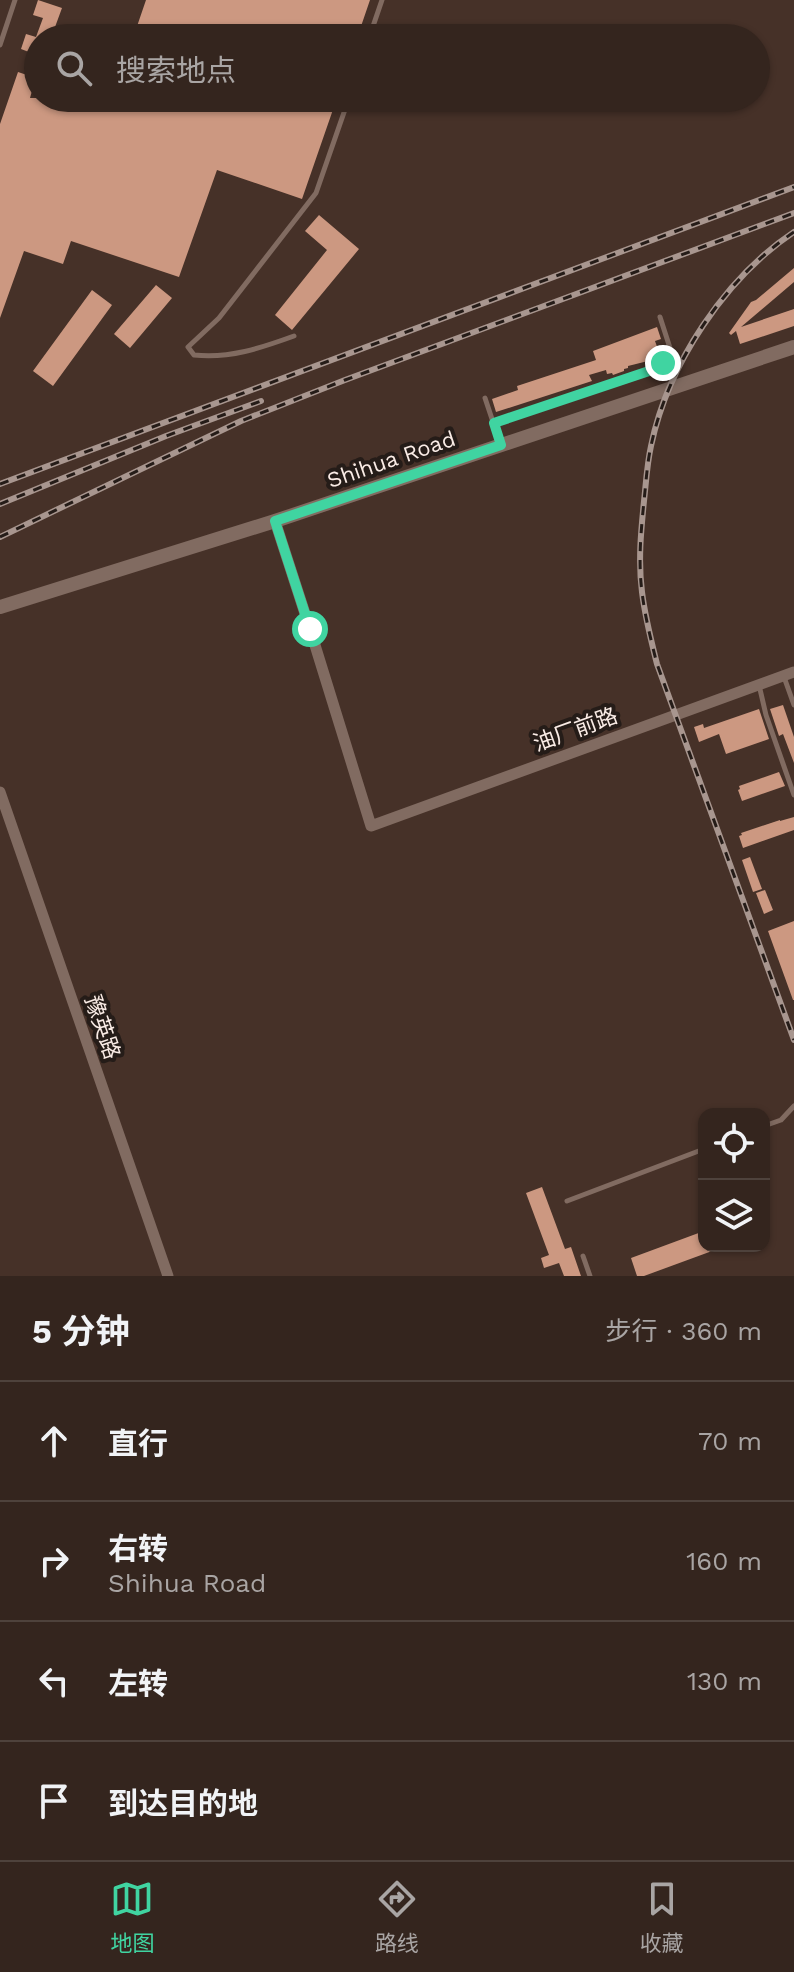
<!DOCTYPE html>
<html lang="zh">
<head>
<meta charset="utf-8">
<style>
	body { margin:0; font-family:"Work Sans","Noto Sans SC",sans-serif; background:#3f312b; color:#f1f3f6 }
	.controls { position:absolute; right:24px; bottom:24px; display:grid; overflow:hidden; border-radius:16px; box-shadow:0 2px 6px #0004 }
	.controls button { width:72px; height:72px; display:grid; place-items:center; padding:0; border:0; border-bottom:2px solid #4e423c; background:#34251e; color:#f1f3f6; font:40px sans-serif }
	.stop { position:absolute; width:24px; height:24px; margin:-18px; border:6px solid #40d4a1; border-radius:50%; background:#fff }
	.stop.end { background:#40d4a1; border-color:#fff; box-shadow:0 2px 8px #0008 }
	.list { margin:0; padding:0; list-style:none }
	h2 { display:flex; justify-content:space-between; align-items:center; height:104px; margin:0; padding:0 32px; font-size:34px }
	h2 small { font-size:26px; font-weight:400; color:#a9a5a4 }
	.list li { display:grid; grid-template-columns:52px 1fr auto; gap:24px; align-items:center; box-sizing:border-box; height:120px; padding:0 32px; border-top:2px solid #4e423c }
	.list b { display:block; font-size:30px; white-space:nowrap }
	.list p { margin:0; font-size:26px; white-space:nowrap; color:#a9a5a4 }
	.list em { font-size:26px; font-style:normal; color:#a9a5a4 }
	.icon { flex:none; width:44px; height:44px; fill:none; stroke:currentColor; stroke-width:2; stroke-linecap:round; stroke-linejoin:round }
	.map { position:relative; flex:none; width:794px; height:1276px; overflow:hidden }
	.search { position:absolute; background:#34251e; box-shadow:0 2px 6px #0004; left:24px; right:24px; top:24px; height:88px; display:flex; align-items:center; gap:20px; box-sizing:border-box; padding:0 28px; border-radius:44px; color:#a9a5a4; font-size:30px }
	.sheet { height:584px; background:#34251e }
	nav { display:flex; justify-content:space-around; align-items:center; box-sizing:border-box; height:112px; border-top:2px solid #4e423c; background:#34251e; font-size:22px; color:#a9a5a4 }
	nav a { display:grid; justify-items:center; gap:4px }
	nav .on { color:#40d4a1 }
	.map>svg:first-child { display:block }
	.building { fill:#cc9881 }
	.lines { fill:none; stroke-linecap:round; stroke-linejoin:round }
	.service { stroke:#816b61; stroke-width:5 }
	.minor { stroke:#816b61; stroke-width:11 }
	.tertiary { stroke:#816b61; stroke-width:14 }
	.rail-casing { stroke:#a8968f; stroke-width:6 }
	.rail { stroke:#251c18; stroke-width:3; stroke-dasharray:9; stroke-linecap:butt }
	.route { stroke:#40d4a1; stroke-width:10 }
	.labels { text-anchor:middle; stroke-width:8; stroke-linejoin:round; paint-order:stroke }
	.street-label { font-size:22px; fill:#faece6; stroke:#251c18 }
</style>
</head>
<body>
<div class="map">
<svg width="794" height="1276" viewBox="0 0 794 1276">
	<rect width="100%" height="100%" fill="#463128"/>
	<path class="building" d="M38 0 62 8 51 38H38V69L30 98H337L302 199 217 170 179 277 71 241 63 264 24 251 0 318V124L18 72 27 75 34 54 21 49 26 34 36 37 43 18 33 15Z
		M146 0H370L357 38H133Z
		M319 215 359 249 292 330 275 315 327 250 305 231Z
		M794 268V282L741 327 794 309V326L740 344 736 331 731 335 729 333 751 302 756 300Z
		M156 285 172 298 130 348 114 334Z
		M92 290 112 305 53 386 33 371Z
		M657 327 661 339 655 341 660 355 655 357 656 359 628 366V368L624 369V371L613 375 612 373 607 374 606 370 589 375 592 381 496 412 492 399 518 390 517 386 596 360 593 351Z
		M783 705 794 737V763L783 734 779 736 770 709Z
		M759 709 769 739 726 754 719 734 699 742 694 727 703 724 704 728Z
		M779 772 785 786 742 801 738 790 740 789 739 786Z
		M794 817V830L743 848 739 836 742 835 741 833 780 820V821Z
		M750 857 762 889 753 892 742 860Z
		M765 890 773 910 764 914 756 893Z
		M794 921V1000H793L768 931Z
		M542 1187 565 1249 571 1247 581 1276H564L559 1263 544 1268 541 1258 549 1255 526 1193Z
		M704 1231V1246L723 1247 644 1276H637L631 1258Z"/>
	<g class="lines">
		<path class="service" d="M369 38 382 0
			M0 45 15 0
			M294 336C261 348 229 359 194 355L188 347 219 318 316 193 349 98
			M485 398 500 443
			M494 423 658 368 663 363 670 348 660 317
			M784 677 794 705
			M759 685 766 715 794 795
			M764 1126 781 1120 794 1106
			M567 1201 704 1149
			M583 1256 590 1276"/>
		<path class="minor" d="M275 521 310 629 371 826 794 672
			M0 792 168 1276"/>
		<path class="tertiary" d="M0 607 275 521 794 347"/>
		<defs>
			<path id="rail" d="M794 232C725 278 668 364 651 446 647 464 646 483 644 501 641 531 638 561 642 592 645 617 651 640 657 664L794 1040
				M0 484 794 187
				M0 504 166 436 261 401
				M0 537 241 421 345 380 794 213"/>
		</defs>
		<use href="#rail" class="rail-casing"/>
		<use href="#rail" class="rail"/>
	</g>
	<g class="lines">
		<path class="route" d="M310 629 275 521 501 445 494 423 658 368 663 363"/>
	</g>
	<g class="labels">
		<g class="street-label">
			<text transform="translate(391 459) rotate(-19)" y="8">Shihua Road</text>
			<text transform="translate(575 729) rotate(-20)" y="8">油厂前路</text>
			<text transform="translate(103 1027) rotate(71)" y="8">豫英路</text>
		</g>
	</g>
</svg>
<div class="controls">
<button><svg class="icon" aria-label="locate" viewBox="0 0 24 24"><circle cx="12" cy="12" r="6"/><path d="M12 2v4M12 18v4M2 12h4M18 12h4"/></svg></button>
<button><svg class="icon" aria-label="layers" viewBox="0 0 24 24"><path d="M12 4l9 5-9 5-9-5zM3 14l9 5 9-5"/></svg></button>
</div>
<div class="stop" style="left:310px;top:629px"></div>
<div class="stop end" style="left:663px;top:363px"></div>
<div class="search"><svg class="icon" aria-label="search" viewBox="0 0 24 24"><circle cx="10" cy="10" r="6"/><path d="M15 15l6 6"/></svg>搜索地点</div>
</div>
<section class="sheet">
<h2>5 分钟<small>步行 · 360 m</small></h2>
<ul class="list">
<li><svg class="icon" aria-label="ahead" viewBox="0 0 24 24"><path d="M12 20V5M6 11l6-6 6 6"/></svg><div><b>直行</b></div><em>70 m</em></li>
<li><svg class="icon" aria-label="right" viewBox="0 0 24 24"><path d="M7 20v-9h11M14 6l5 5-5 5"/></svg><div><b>右转</b><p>Shihua Road</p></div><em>160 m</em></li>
<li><svg class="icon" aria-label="left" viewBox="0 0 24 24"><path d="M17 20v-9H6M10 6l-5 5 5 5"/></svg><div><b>左转</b></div><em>130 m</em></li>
<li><svg class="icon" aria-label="arrive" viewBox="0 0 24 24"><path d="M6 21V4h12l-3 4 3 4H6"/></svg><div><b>到达目的地</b></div></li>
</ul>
</section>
<nav>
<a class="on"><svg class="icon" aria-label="map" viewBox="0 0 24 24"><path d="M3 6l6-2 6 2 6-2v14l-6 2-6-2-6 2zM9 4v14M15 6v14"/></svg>地图</a>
<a><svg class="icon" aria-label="directions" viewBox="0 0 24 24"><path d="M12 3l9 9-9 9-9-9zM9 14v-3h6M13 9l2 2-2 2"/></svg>路线</a>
<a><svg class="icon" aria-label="saved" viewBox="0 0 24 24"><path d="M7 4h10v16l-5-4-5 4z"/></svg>收藏</a>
</nav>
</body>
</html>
